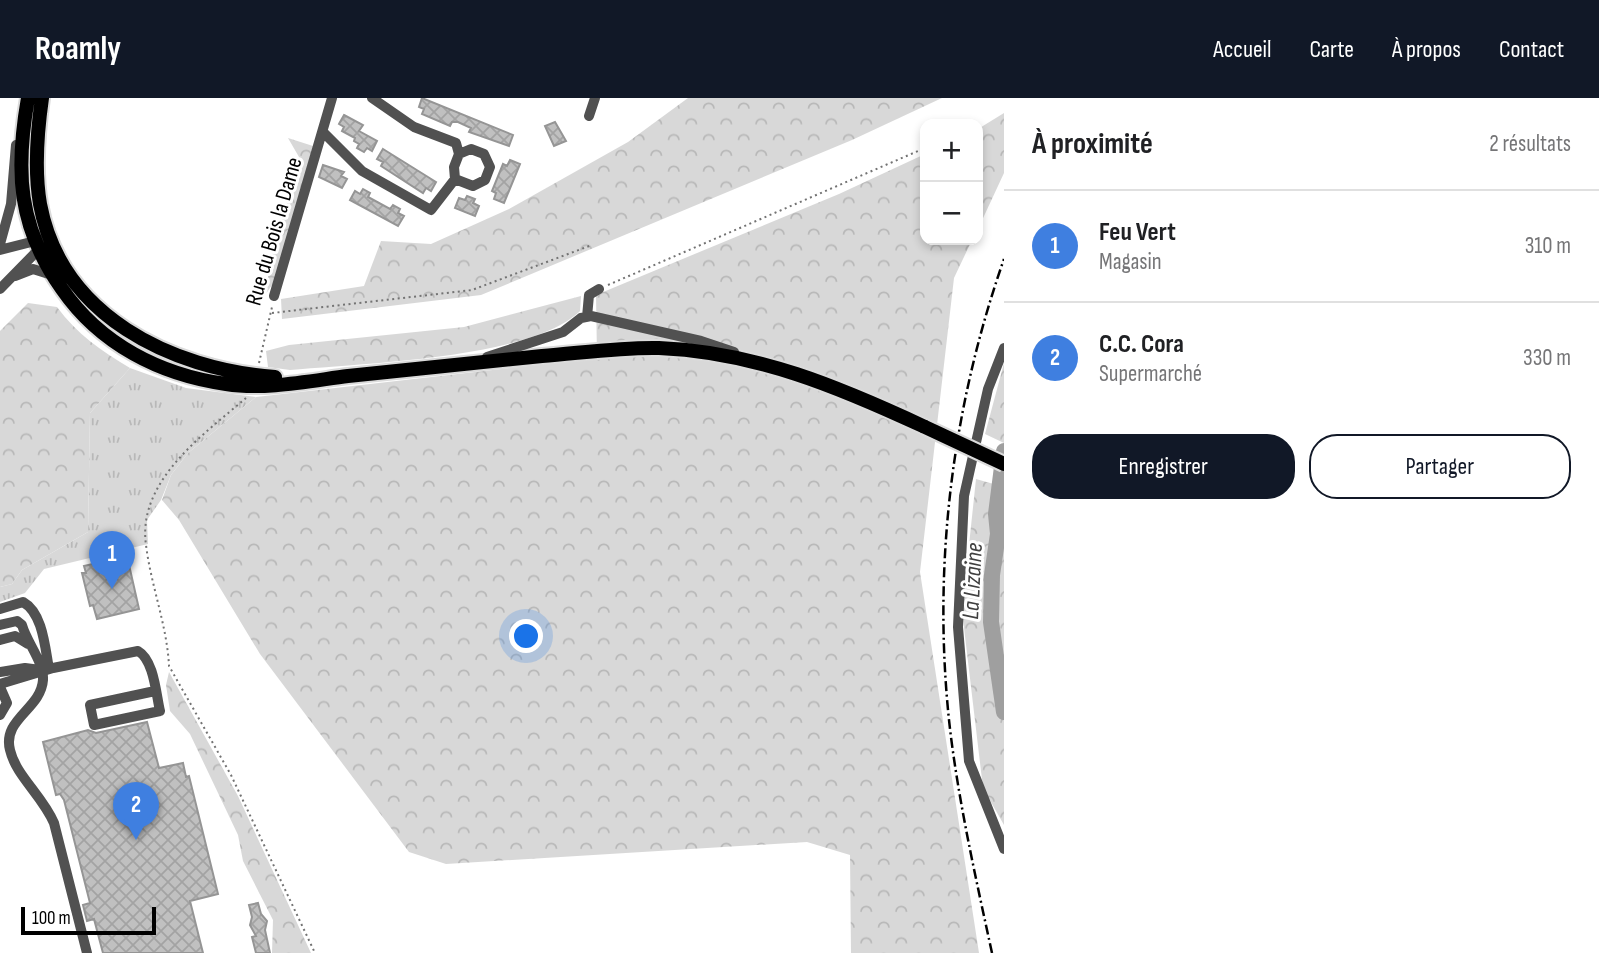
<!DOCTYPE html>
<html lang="fr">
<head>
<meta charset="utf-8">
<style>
	body { margin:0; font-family:"Sofia Sans Condensed",sans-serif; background:#f2f2f2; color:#202124 }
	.controls { position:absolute; right:21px; top:21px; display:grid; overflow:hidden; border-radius:14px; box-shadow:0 4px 10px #0003 }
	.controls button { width:63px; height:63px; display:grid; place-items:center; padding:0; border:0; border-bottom:2px solid #e0e0e0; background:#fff; color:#202124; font:35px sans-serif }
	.scale { position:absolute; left:21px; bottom:18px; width:135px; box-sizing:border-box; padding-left:7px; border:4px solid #000; border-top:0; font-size:19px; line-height:24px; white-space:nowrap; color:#000; -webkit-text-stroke:5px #fff; paint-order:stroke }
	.you { position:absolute; left:527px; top:539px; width:24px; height:24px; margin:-18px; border:5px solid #fff; border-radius:50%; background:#1a73e8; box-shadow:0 0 0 10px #1a73e833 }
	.badge { display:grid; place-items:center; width:46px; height:46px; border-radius:50%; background:#111827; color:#fff; font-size:23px; font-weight:700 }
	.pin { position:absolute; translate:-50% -58px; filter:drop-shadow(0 2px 4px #0008) }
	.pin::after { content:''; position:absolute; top:37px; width:24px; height:21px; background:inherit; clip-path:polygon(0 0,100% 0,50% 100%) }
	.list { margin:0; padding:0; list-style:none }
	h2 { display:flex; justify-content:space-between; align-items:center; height:91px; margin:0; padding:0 28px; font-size:30px }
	h2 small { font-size:23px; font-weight:400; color:#757577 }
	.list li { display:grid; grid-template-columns:46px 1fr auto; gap:21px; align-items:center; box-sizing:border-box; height:112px; padding:0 28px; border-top:2px solid #e0e0e0 }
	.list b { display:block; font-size:26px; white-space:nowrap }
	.list p { margin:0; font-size:23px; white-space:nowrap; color:#757577 }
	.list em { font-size:23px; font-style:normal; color:#757577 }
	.actions { display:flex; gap:14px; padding:21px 28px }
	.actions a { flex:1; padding:16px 0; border:2px solid #111827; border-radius:28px; text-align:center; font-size:24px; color:#111827 }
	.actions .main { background:#111827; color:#fff }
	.map { position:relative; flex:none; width:1004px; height:855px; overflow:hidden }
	header { display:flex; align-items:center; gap:42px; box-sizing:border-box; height:98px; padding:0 35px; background:#111827; color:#fff }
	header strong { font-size:33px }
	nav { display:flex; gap:38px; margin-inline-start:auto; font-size:24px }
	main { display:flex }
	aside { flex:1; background:#fff }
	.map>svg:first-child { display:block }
	.grass { fill:url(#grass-tufts) }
	.forest { fill:url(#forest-crowns) }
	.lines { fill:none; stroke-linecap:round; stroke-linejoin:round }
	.river { stroke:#9f9f9f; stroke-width:16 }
	.building { fill:url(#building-cross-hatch); stroke:#959595; stroke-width:2 }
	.major-casing { stroke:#dbdbdb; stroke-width:18 }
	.path { stroke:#737373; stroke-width:2; stroke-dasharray:2 3.5; stroke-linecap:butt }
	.minor { stroke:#515151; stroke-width:10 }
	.major { stroke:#000; stroke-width:14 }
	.rail { stroke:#000; stroke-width:2.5; stroke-dasharray:10 3.5 2 3.5; stroke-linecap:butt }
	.major-bridge-casing { stroke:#dbdbdb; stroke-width:18; stroke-linecap:butt }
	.major-bridge { stroke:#000; stroke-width:14 }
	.labels { text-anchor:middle; stroke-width:6; stroke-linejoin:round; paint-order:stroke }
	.street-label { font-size:23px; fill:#000; stroke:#fff }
	.water-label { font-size:24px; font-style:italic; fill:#404040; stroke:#fff }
</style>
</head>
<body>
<header>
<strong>Roamly</strong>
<nav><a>Accueil</a><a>Carte</a><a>À propos</a><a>Contact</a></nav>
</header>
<main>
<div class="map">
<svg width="1004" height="855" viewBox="0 0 1004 855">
	<defs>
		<pattern id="grass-tufts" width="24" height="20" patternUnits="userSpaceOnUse" patternTransform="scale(1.75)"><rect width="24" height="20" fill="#d8d8d8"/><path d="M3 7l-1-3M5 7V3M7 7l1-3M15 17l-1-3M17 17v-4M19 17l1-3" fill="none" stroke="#b8b8b8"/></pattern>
		<pattern id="forest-crowns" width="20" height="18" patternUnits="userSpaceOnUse" patternTransform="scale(1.75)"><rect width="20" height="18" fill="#d8d8d8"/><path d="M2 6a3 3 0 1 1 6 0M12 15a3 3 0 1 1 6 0" fill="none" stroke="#b8b8b8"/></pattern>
		<pattern id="building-cross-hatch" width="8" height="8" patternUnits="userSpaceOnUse" patternTransform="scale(1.75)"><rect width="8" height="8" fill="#c0c0c0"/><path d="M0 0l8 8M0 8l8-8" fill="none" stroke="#a3a3a3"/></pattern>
	</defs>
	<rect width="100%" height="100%" fill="#fff"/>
	<path class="grass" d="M130 270 186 290 256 299 188 355 171 377 161 402 147 422 148 446 44 471 25 495 0 504V489L12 486 22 472 88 434 90 315Z"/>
	<path class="forest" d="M688 0H942L852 42 481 197 282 221 281 201 364 188 381 143 431 146 509 111 628 44Z
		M1004 15V75L978 131V31Z
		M288 40 313 48 277 180 265 197 271 161 299 59Z
		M925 56V142H972L954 180 920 474 979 855H851L850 757 807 744 446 766 409 754 260 556 179 422 162 402 171 377 188 355 256 299 597 260 596 197 839 96Z
		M581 198 580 213C531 261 361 265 290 272L268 269 266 253 289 247 464 229Z
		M28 205 57 209C77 236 101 253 130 270L90 315 88 434 22 472 12 486 0 489V233Z
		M1004 265V345L985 336Z
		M976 381 1004 389V727L983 690 962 513Z
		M169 574 238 698 311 855H272L273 822 243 763 238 737 190 636 170 613 166 587Z"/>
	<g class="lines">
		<path class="river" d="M1004 353 996 416 998 436 992 477 991 524 1004 614"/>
	</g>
	<path class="building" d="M422 0 513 37 509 48 469 34 471 30 458 24H452L450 28 422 16 424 11 419 9Z
		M344 17 363 27 359 33 377 43 372 53 367 50 364 54 357 50 359 46 354 43 355 40 342 33 344 29 339 26Z
		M555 24 566 43 554 48 545 28Z
		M383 51 436 84 431 93 426 90 423 95 381 68 383 64 377 61Z
		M510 62 520 66 504 105 494 101 496 95 492 93 503 66 507 68Z
		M323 67 344 74 341 78 347 81 342 90 319 79Z
		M363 91 370 95 368 99 390 111 393 107 400 111 398 115 404 118 398 128 350 102 355 93 360 96Z
		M467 98 475 101 473 105 479 108 475 118 455 110 459 100 465 102Z
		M127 458 139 511 97 521 93 507 90 508 82 475H86L84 468Z
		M147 624 159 670 183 665 186 679 189 678 218 796 190 803 203 855H103L94 821 87 823 83 807 90 805 64 702 60 696 56 697 43 644 88 632 96 635Z
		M258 805 261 816 267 823 265 832 270 855H256L252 839 256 838 250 827 252 819 249 807Z"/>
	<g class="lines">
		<defs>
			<path id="major" d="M28 0C15 73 18 129 62 191 100 246 160 277 226 286 265 292 309 283 348 278 413 271 478 265 542 258 581 255 621 249 659 250 756 254 839 289 925 329
				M42 0C37 35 34 71 40 106 61 218 171 271 275 279"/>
		</defs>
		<use href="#major" class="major-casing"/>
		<path class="path" d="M608 187 925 50
			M272 215 472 192 592 147
			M259 265 272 209
			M246 300C203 337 137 383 146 447 151 488 167 527 169 568L231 677 315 855"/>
		<path class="minor" d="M372 0 414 29 456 45 459 56
			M589 18 595 0
			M323 34 362 73 431 112 455 81 473 88 485 82 490 69 484 56 471 51 459 56 454 69 455 81
			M0 146 11 106 16 47
			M0 152 43 141
			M15 178 33 171 52 177
			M0 191 42 148
			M274 198 332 0
			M587 219 589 197 599 191
			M1004 250 988 291 964 398 958 529 969 663 1004 751
			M487 259 563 234 581 220 591 218 701 243 734 254
			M0 511 23 504C43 515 45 550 49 571
			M0 527 17 523 22 527C27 545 44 564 43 582 41 611 2 621 10 652 16 678 42 697 54 725L87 855
			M0 542 15 538 28 546
			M0 574 25 570 40 572
			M0 586 53 570 138 553C154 562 156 596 160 613L94 627 90 607 155 593
			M0 589 7 605 0 617"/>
		<use href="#major" class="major"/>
		<path class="rail" d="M992 855C976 781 959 706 950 631 932 473 951 312 1004 161"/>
		<defs>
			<path id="major-bridge" d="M925 329 1004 366"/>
		</defs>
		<use href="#major-bridge" class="major-bridge-casing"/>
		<use href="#major-bridge" class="major-bridge"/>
	</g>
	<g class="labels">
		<g class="street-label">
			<text transform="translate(273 133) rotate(-74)" y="8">Rue du Bois la Dame</text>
		</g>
		<g class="water-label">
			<text transform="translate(972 483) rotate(-87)" y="8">La Lizaine</text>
		</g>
	</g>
</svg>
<div class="controls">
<button>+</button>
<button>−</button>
</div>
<div class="scale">100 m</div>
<div class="you"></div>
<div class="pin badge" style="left:112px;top:491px;background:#3f7fe0">1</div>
<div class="pin badge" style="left:136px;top:742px;background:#3f7fe0">2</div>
</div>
<aside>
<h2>À proximité<small>2 résultats</small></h2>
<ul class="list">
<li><span class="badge" style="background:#3f7fe0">1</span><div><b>Feu Vert</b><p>Magasin</p></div><em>310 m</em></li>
<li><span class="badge" style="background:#3f7fe0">2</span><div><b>C.C. Cora</b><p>Supermarché</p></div><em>330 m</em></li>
</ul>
<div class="actions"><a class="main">Enregistrer</a><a>Partager</a></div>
</aside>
</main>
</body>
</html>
